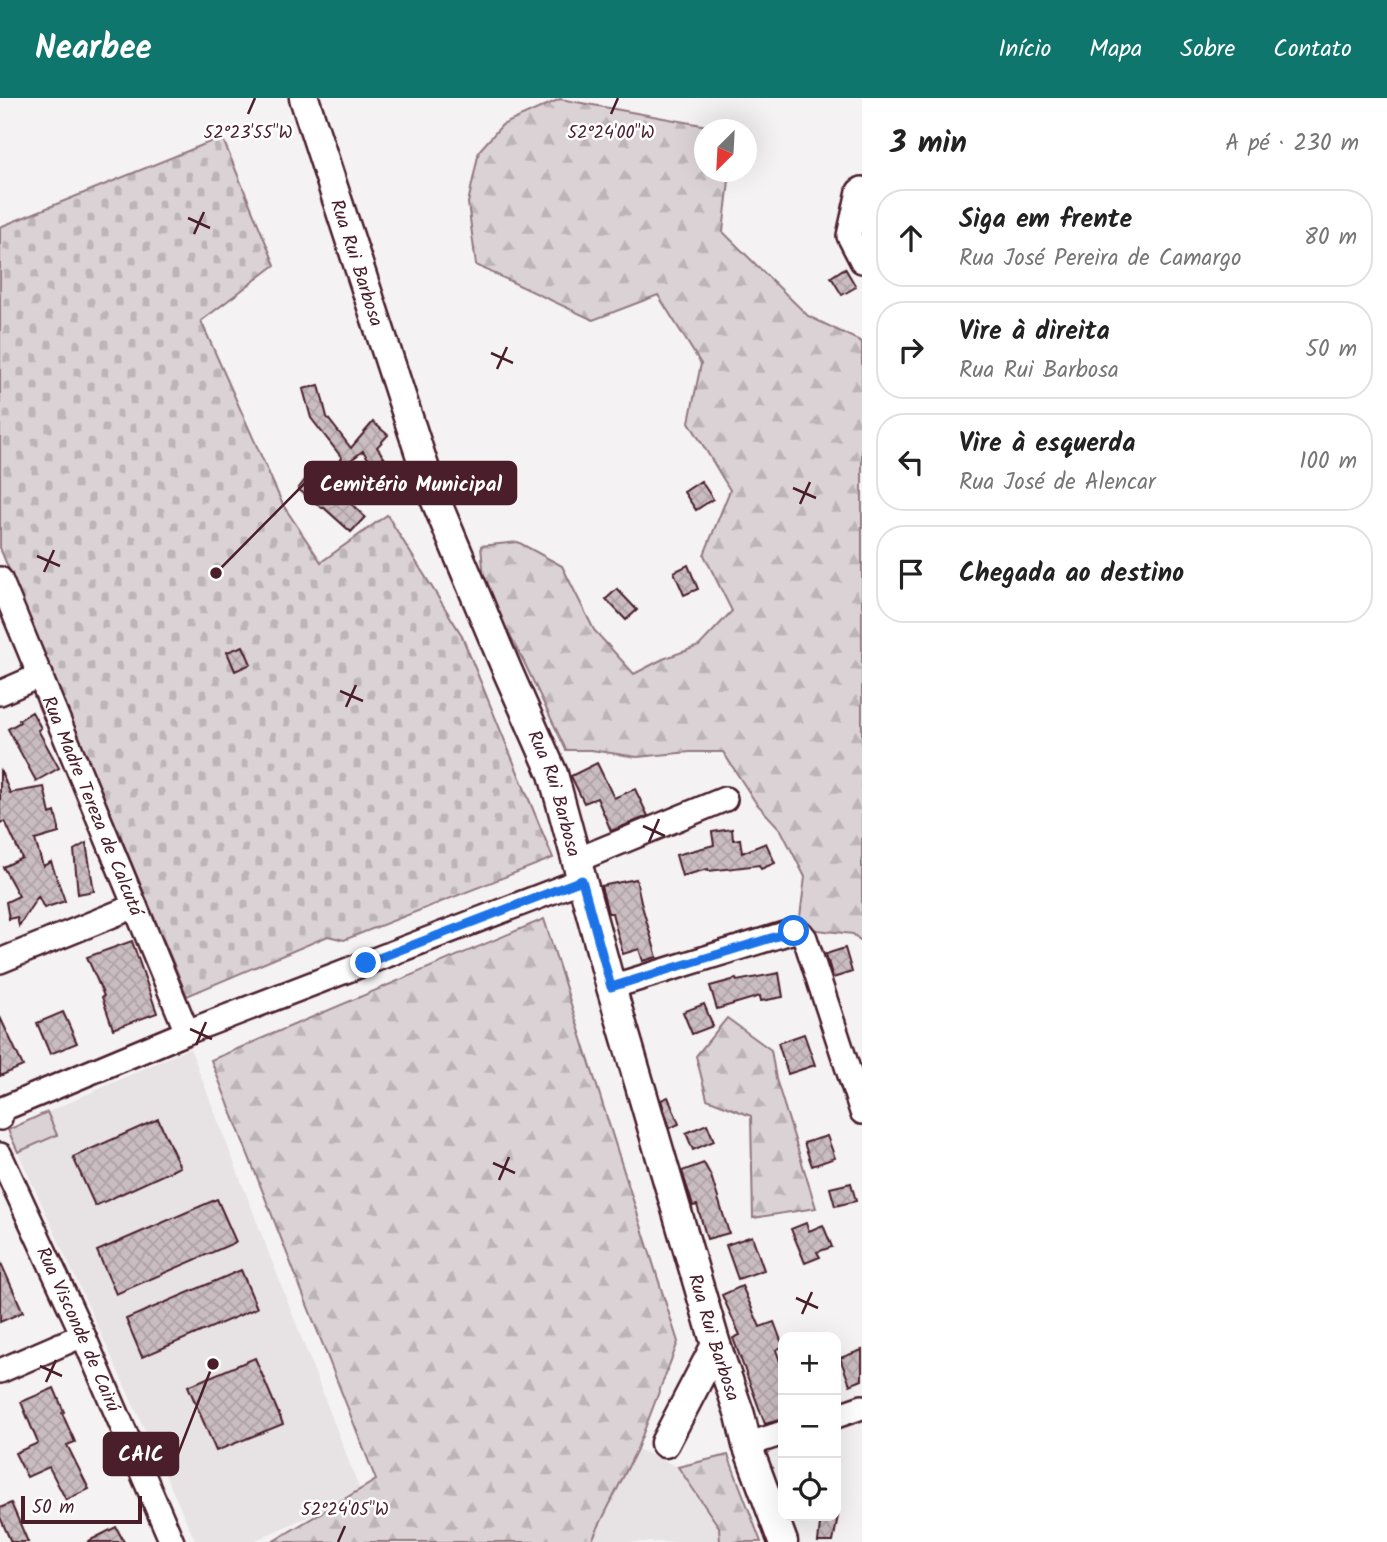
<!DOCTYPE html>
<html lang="pt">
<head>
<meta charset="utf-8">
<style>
	body { margin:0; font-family:Kalam,sans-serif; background:#f6f6f6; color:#222 }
	.controls { position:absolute; right:21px; bottom:21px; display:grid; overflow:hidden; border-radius:14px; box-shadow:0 7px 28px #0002 }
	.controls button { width:63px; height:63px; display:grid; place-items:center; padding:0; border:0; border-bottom:2px solid #e0e0e0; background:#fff; color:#222; font:35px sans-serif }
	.compass { position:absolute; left:694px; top:21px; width:63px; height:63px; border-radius:50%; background:#fff; box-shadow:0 7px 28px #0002; rotate:204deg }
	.scale { position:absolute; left:21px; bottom:18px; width:121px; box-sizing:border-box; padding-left:7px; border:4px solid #4a1f2b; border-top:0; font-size:19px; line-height:24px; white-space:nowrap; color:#4a1f2b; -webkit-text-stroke:5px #fff; paint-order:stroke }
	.stop { position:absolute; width:21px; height:21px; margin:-16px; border:5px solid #1a73e8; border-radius:50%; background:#fff }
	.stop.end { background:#1a73e8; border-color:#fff; box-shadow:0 2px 7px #0008 }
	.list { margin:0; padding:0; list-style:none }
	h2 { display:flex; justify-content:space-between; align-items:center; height:91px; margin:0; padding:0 28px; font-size:30px }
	h2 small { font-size:23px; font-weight:400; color:#767676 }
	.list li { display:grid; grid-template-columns:46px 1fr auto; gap:21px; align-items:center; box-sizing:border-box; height:98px; margin:0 14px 14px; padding:0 14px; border:2px solid #e0e0e0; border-radius:28px }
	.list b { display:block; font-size:26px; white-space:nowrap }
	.list p { margin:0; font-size:23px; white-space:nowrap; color:#767676 }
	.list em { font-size:23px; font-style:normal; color:#767676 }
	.icon { flex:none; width:38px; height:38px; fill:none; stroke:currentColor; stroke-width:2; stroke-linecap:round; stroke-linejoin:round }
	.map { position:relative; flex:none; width:862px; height:1444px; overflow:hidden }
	header { display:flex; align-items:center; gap:42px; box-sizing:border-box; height:98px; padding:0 35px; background:#0f766e; color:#fff }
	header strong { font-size:33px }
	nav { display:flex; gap:38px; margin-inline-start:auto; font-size:24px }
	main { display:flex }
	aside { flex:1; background:#fff }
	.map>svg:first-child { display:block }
	.built { fill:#e7e2e3 }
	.green { fill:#dbd2d5; stroke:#927880; stroke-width:2 }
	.forest { fill:url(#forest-firs); stroke:#927880; stroke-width:2 }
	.cemetery { fill:url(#cemetery-stones); stroke:#927880; stroke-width:2 }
	.building { fill:url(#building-cross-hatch); stroke:#4a1f2b; stroke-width:2 }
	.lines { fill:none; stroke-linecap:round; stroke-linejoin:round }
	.minor-casing { stroke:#4a1f2b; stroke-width:28 }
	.major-casing { stroke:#4a1f2b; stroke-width:33 }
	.minor { stroke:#fff; stroke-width:23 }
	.major { stroke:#fff; stroke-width:28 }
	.route { stroke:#1a73e8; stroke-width:9 }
	.ticks { fill:none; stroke:#4a1f2b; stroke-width:2.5 }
	.labels { text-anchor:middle; stroke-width:5; stroke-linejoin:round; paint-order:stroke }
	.street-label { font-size:19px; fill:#4a1f2b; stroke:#fff }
	.ticks-label { font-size:18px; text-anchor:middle; fill:#4a1f2b; stroke:#fff; stroke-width:5; stroke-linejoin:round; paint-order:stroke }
	.leader { fill:none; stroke:#4a1f2b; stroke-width:2.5 }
	.callout-dot { fill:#4a1f2b; stroke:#fff; stroke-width:2.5 }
	.callout { fill:#4a1f2b; stroke:#4a1f2b; stroke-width:2.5 }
	.callout-label { font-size:21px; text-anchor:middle; font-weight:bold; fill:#fff }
</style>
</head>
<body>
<header>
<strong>Nearbee</strong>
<nav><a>Início</a><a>Mapa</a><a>Sobre</a><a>Contato</a></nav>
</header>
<main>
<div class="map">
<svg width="862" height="1444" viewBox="0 0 862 1444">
	<defs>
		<pattern id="forest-firs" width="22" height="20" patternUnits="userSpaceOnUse" patternTransform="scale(1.75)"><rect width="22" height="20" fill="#dbd2d5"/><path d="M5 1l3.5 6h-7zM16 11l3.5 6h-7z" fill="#bdb4b7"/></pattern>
		<pattern id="cemetery-stones" width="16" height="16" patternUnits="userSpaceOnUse" patternTransform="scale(1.75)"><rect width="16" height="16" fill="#dbd2d5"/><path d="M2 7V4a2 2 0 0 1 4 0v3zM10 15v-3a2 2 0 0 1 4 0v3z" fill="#bdb4b7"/></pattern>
		<pattern id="building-cross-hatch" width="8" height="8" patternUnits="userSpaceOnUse" patternTransform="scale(1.75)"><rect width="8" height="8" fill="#cabdc1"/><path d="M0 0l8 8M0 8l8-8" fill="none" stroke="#afa2a6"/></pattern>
	</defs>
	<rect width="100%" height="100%" fill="#f4f2f2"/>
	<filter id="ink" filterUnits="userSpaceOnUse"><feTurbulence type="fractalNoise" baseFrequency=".0143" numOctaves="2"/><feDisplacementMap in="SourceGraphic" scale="14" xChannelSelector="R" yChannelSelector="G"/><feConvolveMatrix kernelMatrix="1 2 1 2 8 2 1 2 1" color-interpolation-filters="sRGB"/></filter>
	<g filter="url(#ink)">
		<path class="built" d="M190 950 361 1395 251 1444H196L8 1032Z
			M637 1351 678 1369 719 1429 720 1444H591Z"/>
		<path class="green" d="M47 1014 57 1037 18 1054 8 1032Z"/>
		<path class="forest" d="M560 1 718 30 719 31 704 32V74H730L723 134 808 218 862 244V844L853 836 817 832 799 827 805 779 781 732 756 705 723 654H690L637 659 591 652H566L524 564 485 492 481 448 518 444 562 468 594 532 634 576 663 561 699 548 732 513 704 457 730 392 689 324 701 266 658 197 593 222 476 167 468 105 479 53 502 27Z
			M544 821 678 1244 637 1351 591 1444H272L376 1382 211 962Z
			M727 920 771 952 776 981 816 1110 753 1120 751 1018 707 1001 696 958Z
			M728 1357 761 1444H720L719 1429 678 1369Z"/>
		<path class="cemetery" d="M222 39 275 167 201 223 283 407 321 464 387 417 461 536 553 760 344 842 328 838 187 898 0 450V129Z"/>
		<path class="building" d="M845 170 856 189 842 197 831 179Z
			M319 287 327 319 351 350 373 324 388 337 377 349 391 370 379 377 363 353 339 371 335 368 342 360 311 320 303 291Z
			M312 373 336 391 365 419 351 434 323 409 322 410 298 391Z
			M701 383 713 401 696 412 684 394Z
			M688 467 698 491 684 497 674 474Z
			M617 491 637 512 626 522 606 501Z
			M243 548 251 566 235 573 227 554Z
			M32 614 41 630 38 632 59 670 36 683 8 631 20 624 19 622Z
			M597 665 614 700 635 691 648 718 611 733 597 700 584 705 571 678Z
			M0 671 10 695 44 689 50 716 55 714 59 730V735L35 742 43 768 51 764 65 803 44 810 38 798 19 828 17 819 9 821 6 804 19 798 3 769 22 760 5 723 0 725Z
			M732 731 733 742 740 741 742 755 766 745 775 765 761 771 759 767 709 773 708 771 682 778 676 757 714 747 712 734Z
			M86 745 94 793 78 796 74 752Z
			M636 781 642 808 657 859 643 863 639 851 623 856 612 815H608L601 788Z
			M132 843 157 915 113 931 102 899 104 898 87 859Z
			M845 850 852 874 833 880 826 856Z
			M779 875 783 899 761 903 760 898 717 911 710 888 736 881 737 883Z
			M704 906 713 928 692 936 683 914Z
			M63 914 77 945 50 956 37 925Z
			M0 919 23 968 0 978Z
			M804 936 815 967 788 976 778 945Z
			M668 999 679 1026 670 1030 661 1002Z
			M158 1021 180 1069 95 1108 73 1059Z
			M707 1026 714 1043 693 1052 686 1035Z
			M827 1038 835 1060 812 1068 804 1045Z
			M704 1065 711 1078 729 1135 707 1141 697 1107 693 1108 682 1073Z
			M851 1085 856 1103 835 1108 830 1090Z
			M217 1101 236 1144 116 1196 97 1153Z
			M806 1125 809 1133 823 1127 832 1149 817 1154 820 1159 805 1165 791 1131Z
			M752 1138 764 1172 738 1181 726 1147Z
			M0 1163 23 1214 0 1224Z
			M241 1172 257 1210 142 1259 126 1221Z
			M742 1188 760 1229 774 1224 783 1248 776 1252 783 1272V1321L765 1326 733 1240 740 1237 722 1197Z
			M862 1252V1282L850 1287 840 1260Z
			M255 1260 283 1326 216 1353 188 1288Z
			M54 1290 64 1314 62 1315 75 1344 67 1347 89 1391 66 1402 49 1369 27 1379 15 1355 38 1345 21 1304Z
			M11 1405 28 1444H11L0 1419V1410Z
			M821 1418H838L833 1444H818Z
			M116 1429 124 1444H87Z"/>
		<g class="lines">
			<defs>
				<g id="minor">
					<path d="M862 91 859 93 849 138 862 163"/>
					<path id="s1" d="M0 481 187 934"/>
					<path d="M0 595 41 577"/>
					<path d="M577 762 725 701"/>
					<path d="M0 863 135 808"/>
					<path d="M611 889 794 833 801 835 805 840 862 1014"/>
					<path d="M0 1020V1012L187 934 582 782"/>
					<path id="s2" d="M0 1057 83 1237 172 1444"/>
					<path d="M0 1273 83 1237"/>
					<path d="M836 1318 862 1309"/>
					<path d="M747 1347 783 1335"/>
				</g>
				<g id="major">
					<path id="s3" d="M304 0 433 396 507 572 553 676 611 889 716 1247 740 1317 747 1347 783 1444"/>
					<path d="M665 1345 716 1247"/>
				</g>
			</defs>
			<use href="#minor" class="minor-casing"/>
			<use href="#major" class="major-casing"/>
			<use href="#minor" class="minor"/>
			<use href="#major" class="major"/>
		</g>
	</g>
	<g class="lines" filter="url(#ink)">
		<path class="route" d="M366 865 582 782 611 889 794 833"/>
	</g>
	<path class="ticks" d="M248 16 255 0M611 16 618 0M188 120 210 130M194 136 204 114M491 255 513 265M497 271 507 249M793 390 816 400M800 406 810 384M37 458 60 468M44 474 54 452M340 593 363 603M346 609 356 587M643 728 665 738M649 744 659 721M190 931 212 941M196 947 206 924M493 1065 515 1075M499 1082 509 1059M796 1200 818 1210M802 1216 812 1194M40 1268 62 1278M46 1284 56 1262M338 1444 345 1428"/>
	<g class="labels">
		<g class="street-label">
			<text dy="7" stroke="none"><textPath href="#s3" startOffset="173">Rua Rui Barbosa</textPath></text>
			<text dy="7" stroke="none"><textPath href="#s3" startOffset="740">Rua Rui Barbosa</textPath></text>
			<text dy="7" stroke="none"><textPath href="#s1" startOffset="245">Rua Madre Tereza de Calcutá</textPath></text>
			<text dy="7" stroke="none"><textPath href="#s2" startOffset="191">Rua Visconde de Cairú</textPath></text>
			<text dy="7" stroke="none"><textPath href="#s3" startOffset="1307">Rua Rui Barbosa</textPath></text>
		</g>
	</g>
	<g class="ticks-label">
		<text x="248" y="40">52°23'55"W</text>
		<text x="611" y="40">52°24'00"W</text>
		<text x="345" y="1417">52°24'05"W</text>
	</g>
	<path class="leader" d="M216 475L305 385M213 1266L178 1356"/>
	<g class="callout-dot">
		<circle cx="216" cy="475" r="7"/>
		<circle cx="213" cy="1266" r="7"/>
	</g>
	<g class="callout">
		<rect x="305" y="364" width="211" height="42" rx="7"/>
		<rect x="104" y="1335" width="74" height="42" rx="7"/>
	</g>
	<g class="callout-label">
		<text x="411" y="393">Cemitério Municipal</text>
		<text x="141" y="1363">CAIC</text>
	</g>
</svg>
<div class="controls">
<button>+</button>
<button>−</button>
<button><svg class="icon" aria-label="locate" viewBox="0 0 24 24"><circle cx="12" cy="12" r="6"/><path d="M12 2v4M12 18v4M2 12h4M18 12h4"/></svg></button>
</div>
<svg class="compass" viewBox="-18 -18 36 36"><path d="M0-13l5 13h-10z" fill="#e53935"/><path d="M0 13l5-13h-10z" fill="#767676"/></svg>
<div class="scale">50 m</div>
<div class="stop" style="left:794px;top:833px"></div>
<div class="stop end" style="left:366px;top:865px"></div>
</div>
<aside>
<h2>3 min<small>A pé · 230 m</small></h2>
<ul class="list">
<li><svg class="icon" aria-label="ahead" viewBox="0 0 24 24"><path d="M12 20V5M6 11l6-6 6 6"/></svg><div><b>Siga em frente</b><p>Rua José Pereira de Camargo</p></div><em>80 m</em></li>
<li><svg class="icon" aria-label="right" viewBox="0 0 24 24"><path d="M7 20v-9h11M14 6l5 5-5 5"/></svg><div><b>Vire à direita</b><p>Rua Rui Barbosa</p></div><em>50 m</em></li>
<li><svg class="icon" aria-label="left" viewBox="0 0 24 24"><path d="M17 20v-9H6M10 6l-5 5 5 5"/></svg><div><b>Vire à esquerda</b><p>Rua José de Alencar</p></div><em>100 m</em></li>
<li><svg class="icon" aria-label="arrive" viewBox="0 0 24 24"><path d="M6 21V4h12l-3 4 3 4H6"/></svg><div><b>Chegada ao destino</b></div></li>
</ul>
</aside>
</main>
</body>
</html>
